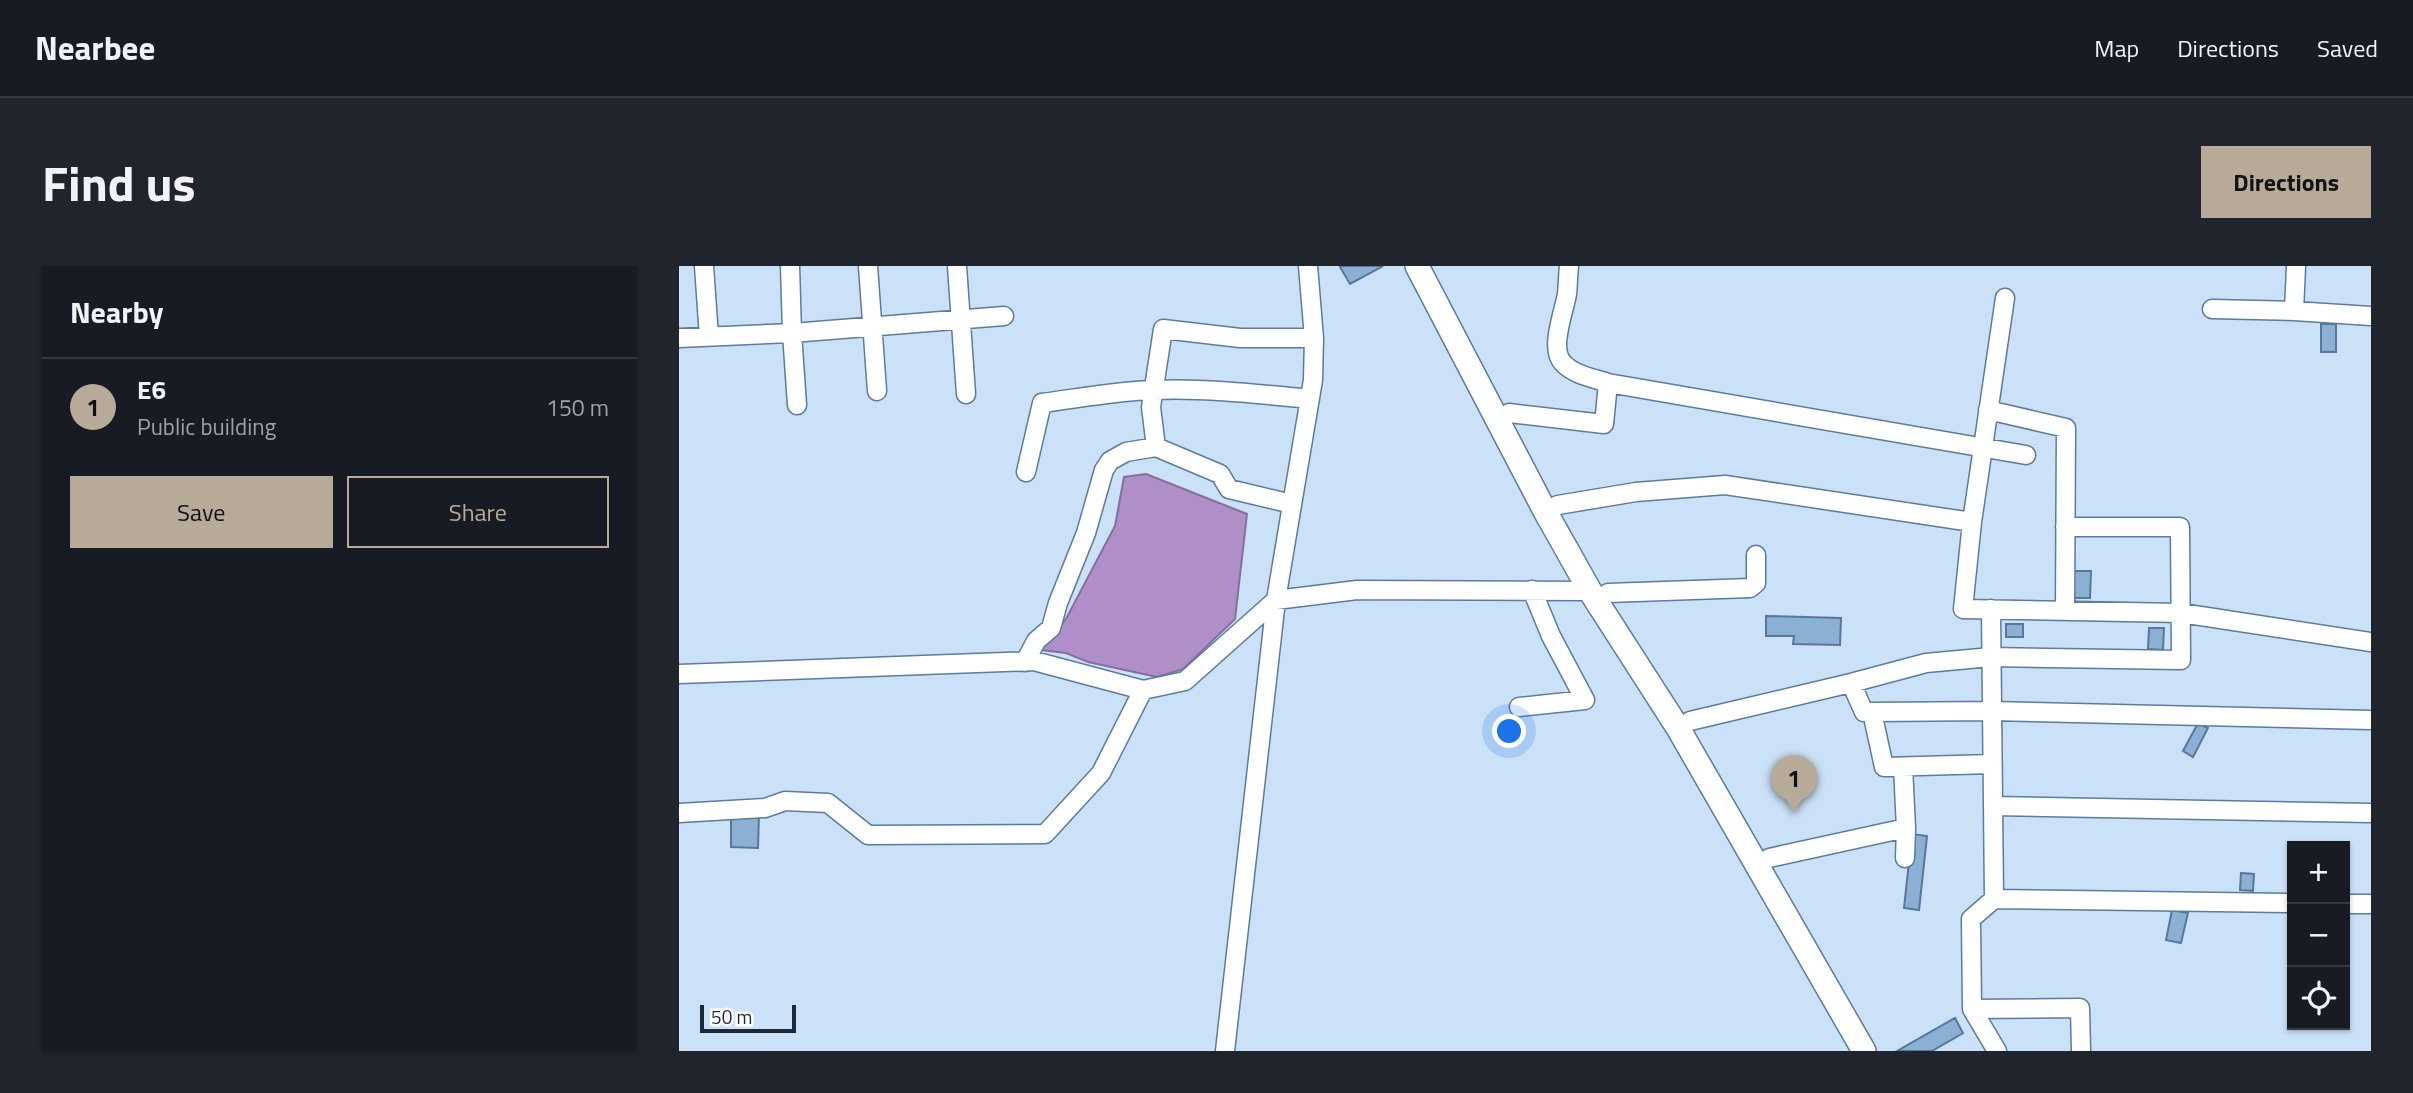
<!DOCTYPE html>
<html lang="en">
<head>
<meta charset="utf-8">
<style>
	body { margin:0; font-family:"Titillium Web",sans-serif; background:#20242c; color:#f1f3f6 }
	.controls { position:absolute; right:21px; bottom:21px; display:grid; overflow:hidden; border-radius:0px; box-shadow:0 2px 5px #0004 }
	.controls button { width:63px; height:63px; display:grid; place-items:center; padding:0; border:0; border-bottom:2px solid #363941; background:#171b24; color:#f1f3f6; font:35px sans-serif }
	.scale { position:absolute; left:21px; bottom:18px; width:96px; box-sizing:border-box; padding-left:7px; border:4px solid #1c2938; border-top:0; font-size:19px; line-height:24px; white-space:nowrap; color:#1c2938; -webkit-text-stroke:5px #fff; paint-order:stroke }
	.you { position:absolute; left:831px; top:466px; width:24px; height:24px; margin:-18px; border:5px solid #fff; border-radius:50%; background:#1a73e8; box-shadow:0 0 0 10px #1a73e833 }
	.badge { display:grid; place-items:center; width:46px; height:46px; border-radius:50%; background:#b7aa99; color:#111; font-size:23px; font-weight:700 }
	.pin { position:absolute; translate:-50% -58px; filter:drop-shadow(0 2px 4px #0008) }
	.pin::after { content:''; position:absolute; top:37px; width:24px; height:21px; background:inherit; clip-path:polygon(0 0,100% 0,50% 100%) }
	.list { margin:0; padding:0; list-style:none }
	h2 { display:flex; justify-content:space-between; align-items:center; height:91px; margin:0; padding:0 28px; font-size:30px }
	h2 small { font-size:23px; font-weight:400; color:#9ea1a6 }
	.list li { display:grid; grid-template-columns:46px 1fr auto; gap:21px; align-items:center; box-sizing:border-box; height:98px; padding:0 28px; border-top:2px solid #363941 }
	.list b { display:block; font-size:26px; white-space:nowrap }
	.list p { margin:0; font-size:23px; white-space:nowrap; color:#9ea1a6 }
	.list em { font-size:23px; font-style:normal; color:#9ea1a6 }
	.actions { display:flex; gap:14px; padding:21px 28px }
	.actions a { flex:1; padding:16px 0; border:2px solid #b7aa99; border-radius:0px; text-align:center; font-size:24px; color:#b7aa99 }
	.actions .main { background:#b7aa99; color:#111 }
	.icon { flex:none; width:38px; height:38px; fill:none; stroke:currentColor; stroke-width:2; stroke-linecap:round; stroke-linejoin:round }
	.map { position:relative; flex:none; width:1692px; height:785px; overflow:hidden; border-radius:0px }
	header { display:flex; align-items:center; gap:42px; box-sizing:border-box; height:98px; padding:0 35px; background:#171b24; border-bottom:2px solid #363941 }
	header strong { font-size:33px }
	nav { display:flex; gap:38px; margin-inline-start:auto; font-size:24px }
	.intro { display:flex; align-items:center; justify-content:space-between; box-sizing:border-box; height:168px; padding:0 42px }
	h1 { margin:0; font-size:49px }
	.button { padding:18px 32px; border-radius:0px; background:#b7aa99; color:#111; font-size:24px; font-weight:700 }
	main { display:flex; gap:42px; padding:0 42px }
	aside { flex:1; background:#171b24; border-radius:0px; box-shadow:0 2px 5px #0004 }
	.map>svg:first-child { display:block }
	.water { fill:#b08fc9; stroke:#84709e; stroke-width:2 }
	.building { fill:#8cafd4; stroke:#57789b; stroke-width:2 }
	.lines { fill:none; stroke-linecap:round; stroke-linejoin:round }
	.minor-casing { stroke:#5a7c9f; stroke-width:21 }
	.major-casing { stroke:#5a7c9f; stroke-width:26 }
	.minor { stroke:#fff; stroke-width:18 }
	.major { stroke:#fff; stroke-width:23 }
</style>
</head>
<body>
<header>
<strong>Nearbee</strong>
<nav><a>Map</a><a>Directions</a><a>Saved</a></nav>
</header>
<div class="intro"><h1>Find us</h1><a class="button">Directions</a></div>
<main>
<aside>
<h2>Nearby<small></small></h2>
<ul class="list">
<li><span class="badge">1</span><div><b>E6</b><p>Public building</p></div><em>150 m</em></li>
</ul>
<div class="actions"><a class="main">Save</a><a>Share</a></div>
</aside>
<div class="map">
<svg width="1692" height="785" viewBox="0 0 1692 785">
	<rect width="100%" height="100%" fill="#cbe1f8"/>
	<path class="water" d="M467 208 568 248 556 353 504 403 478 411 409 396 387 387 361 384 387 353 436 260 445 211Z"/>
	<path class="building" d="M663 0H704L671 18 661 1Z
		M1642 58H1657V86H1642Z
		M1391 305H1412L1411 332H1391Z
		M1087 350 1162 352 1161 379 1114 378 1115 370H1087Z
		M1327 358H1344V371H1327Z
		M1470 362H1485L1484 384 1469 383Z
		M1519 457 1529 462 1514 491 1504 485Z
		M52 547H80L79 582 52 581Z
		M1233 568 1248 570 1240 644 1225 642Z
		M1562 607 1575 608 1574 625 1561 624Z
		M1493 644 1509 647 1502 677 1487 674Z
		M1276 752 1284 767 1253 785H1218Z"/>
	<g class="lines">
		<defs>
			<path id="minor" d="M25 0 30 71
				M111 0 113 67 325 50
				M189 0 198 125
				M278 0 287 128
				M890 0C889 9 889 18 888 28 885 46 870 83 884 97 895 109 914 112 929 117
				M1326 32 1293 256 1284 343 1502 347 1692 376
				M1533 43 1615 45 1617 0
				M1615 45 1692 50
				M0 72 113 67 118 139
				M1309 144 1387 162 1386 345
				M830 147 925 158 929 117 1347 189
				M477 181 472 141 484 63 561 72H635
				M347 206 363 137C401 132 438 125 475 124 527 122 579 128 631 133
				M866 245 879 239 957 226 1046 219 1293 256
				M929 327 1071 322 1077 317V289
				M1312 343 1315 633
				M346 396 357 375 372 362 379 337 407 267 425 204 431 195 447 186 477 181 541 208 550 223 613 238
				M0 408 355 395 464 424 506 415 597 334 678 324 911 325
				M1172 417 1185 446H1193L1205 501 1313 498
				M840 441 906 434 872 370 853 324
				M1193 446 1313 445 1692 454
				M1011 455 1172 417 1247 397 1312 391 1502 394 1501 261H1386
				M1314 540 1692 547
				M0 547 86 542 106 535 149 537 189 569 366 568 422 507 464 424
				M1090 592 1227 562 1224 501
				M1226 592 1227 562
				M1666 638H1692
				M1293 743 1401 742 1402 785
				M546 785 597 334 634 114 635 72 629 0
				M1318 785 1293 743 1292 653 1315 633 1613 637"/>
			<path id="major" d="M738 0 866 245 911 325 999 462 1185 785"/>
		</defs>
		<use href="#minor" class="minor-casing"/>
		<use href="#major" class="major-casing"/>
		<use href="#minor" class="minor"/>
		<use href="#major" class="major"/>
	</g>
</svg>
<div class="controls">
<button>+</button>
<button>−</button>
<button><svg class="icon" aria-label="locate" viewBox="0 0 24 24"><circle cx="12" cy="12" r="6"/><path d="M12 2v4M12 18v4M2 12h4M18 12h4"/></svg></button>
</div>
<div class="scale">50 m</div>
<div class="you"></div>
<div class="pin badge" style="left:1115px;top:547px">1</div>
</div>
</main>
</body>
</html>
